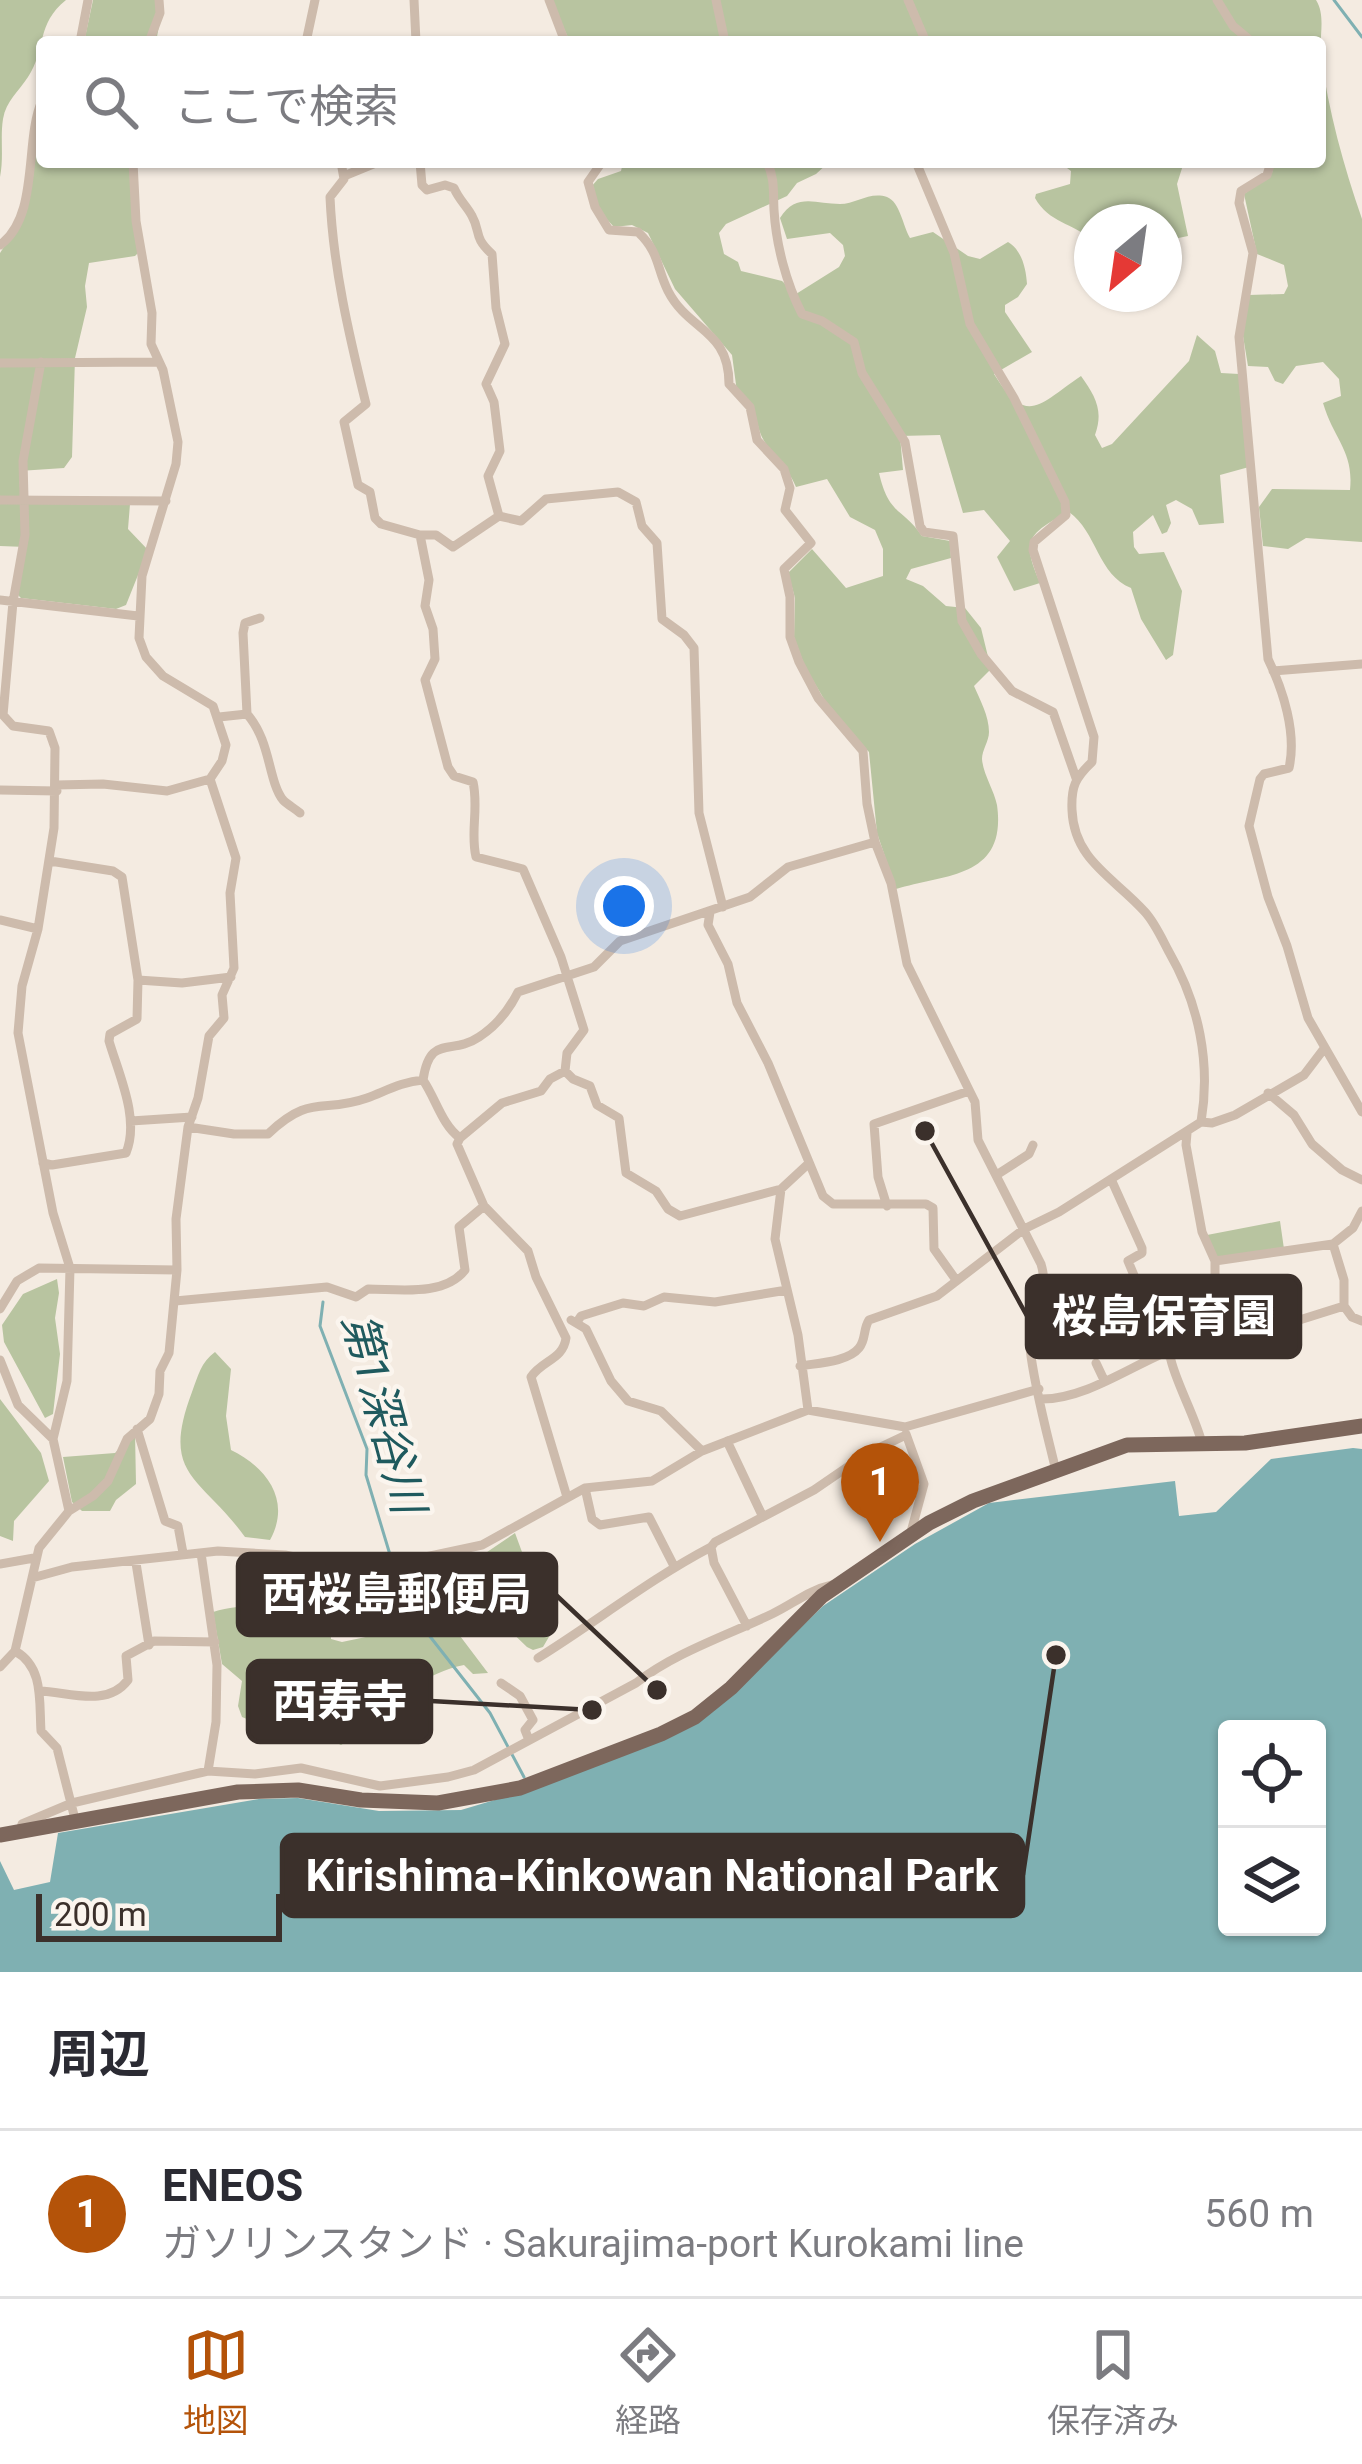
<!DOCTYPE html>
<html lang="ja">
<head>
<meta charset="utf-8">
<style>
	body { margin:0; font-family:Roboto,"Noto Sans JP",sans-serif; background:#f7f7f7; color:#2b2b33 }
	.controls { position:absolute; right:36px; bottom:36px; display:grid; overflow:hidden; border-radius:12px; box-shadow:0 3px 9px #0004 }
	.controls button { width:108px; height:108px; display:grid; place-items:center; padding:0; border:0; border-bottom:3px solid #e1e1e2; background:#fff; color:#2b2b33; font:60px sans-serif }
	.compass { position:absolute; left:1074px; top:204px; width:108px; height:108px; border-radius:50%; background:#fff; box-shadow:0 3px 9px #0004; rotate:209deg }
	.scale { position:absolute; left:36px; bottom:30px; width:246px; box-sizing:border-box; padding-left:12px; border:6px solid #3b302b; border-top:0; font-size:33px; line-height:42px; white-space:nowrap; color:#3b302b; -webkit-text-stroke:9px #fbf5ee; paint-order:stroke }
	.you { position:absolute; left:624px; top:906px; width:42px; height:42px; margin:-30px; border:9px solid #fff; border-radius:50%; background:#1a73e8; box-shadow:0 0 0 18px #1a73e833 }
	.badge { display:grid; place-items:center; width:78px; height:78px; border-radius:50%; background:#b45309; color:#fff; font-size:39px; font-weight:700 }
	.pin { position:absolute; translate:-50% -99px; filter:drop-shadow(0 3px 6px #0008) }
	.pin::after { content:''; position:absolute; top:63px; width:42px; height:36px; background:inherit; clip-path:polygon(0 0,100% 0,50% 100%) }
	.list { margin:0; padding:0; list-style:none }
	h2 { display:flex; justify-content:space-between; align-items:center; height:156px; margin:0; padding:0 48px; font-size:51px }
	h2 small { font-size:39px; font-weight:400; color:#7c7c81 }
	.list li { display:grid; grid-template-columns:78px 1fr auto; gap:36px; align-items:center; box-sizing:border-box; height:168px; padding:0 48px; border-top:3px solid #e1e1e2 }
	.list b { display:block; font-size:45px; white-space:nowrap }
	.list p { margin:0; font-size:39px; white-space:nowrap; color:#7c7c81 }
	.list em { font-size:39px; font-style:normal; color:#7c7c81 }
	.icon { flex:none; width:66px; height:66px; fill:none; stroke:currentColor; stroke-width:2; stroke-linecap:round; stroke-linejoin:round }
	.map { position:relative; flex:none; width:1362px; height:1972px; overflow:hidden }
	.search { position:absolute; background:#fff; box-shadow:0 3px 9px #0004; left:36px; right:36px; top:36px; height:132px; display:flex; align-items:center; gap:30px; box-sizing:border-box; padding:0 42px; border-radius:12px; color:#7c7c81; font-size:45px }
	.sheet { height:324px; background:#fff }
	nav { display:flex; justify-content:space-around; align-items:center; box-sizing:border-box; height:168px; border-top:3px solid #e1e1e2; background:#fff; font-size:33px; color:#7c7c81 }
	nav a { display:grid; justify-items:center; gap:6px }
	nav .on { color:#b45309 }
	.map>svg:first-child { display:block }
	.green { fill:#b8c4a0 }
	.water { fill:#7fb0b2; fill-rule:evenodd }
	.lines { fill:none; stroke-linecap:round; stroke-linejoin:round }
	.stream { stroke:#7fb0b2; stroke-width:3 }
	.street { stroke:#cdbbac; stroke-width:9 }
	.primary { stroke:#7d675c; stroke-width:15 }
	.labels { text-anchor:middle; stroke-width:9; stroke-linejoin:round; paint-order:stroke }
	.water-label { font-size:45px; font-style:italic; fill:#1f5a5e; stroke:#fbf5ee }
	.leader { fill:none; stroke:#3b302b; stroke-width:4.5 }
	.callout-dot { fill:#3b302b; stroke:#fbf5ee; stroke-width:4.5 }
	.callout { fill:#3b302b; stroke:#3b302b; stroke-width:4.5 }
	.callout-label { font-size:45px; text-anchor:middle; font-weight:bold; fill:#fff }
</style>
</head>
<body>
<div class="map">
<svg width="1362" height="1972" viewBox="0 0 1362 1972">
	<rect width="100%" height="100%" fill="#f4ebe1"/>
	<path class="green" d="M0 0H66C36 24 46 50 28 77 19 91 6 101 3 119 0 138 4 157 0 177Z
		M93 0H155L159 26 156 42H84Z
		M551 0H1316C1326 16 1319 36 1321 55 1328 110 1344 167 1362 219V542L1306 538 1288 549 1263 546 1259 507 1272 489 1350 490C1354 451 1334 440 1323 403L1341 396 1339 379 1323 362 1296 366 1283 384 1275 381 1268 367 1248 366 1243 336 1249 295 1284 294 1288 286 1284 265 1257 254 1244 194 1272 173 1274 162H1320V42H570Z
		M42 115V162H134L139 252 135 256 89 263 85 286 87 307 75 358 72 457 64 468 19 471 21 504H130L128 529 148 550 126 605 116 609 21 598 18 595 26 547 0 546V253L26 213Z
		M623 162H829L816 174 797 183 787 196 726 224 719 233 724 254 738 262 741 271 782 281 796 294 839 267 845 256 843 245 830 233 787 239 780 218C796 192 816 204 840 204 856 204 870 191 887 197 900 202 903 226 910 238L933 232 968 256 980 259 1008 242C1022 250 1026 269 1027 284L1018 297 1005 305V312L1032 352 994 374C1027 427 1038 405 1081 376 1095 396 1104 410 1095 435L1102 448 1112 444 1189 361 1197 335 1215 351 1221 373 1239 374 1249 467 1220 475 1224 523 1199 525 1192 509 1176 500 1166 505 1171 523 1167 532 1162 534 1153 515 1133 532 1134 547 1139 554 1164 552 1182 591 1173 655 1166 660 1141 619 1131 588C1098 575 1097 532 1069 512 1026 534 1022 541 1040 583L1014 591 997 557 1010 541 984 510 963 513 940 435 900 436 903 470 879 473C889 516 903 508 922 536L950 541 951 558 911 569 906 579 923 586 946 606 965 608 981 628 991 669 974 686C980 700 989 716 989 732 989 741 982 750 982 759 983 774 994 790 997 805 1007 878 947 874 896 889L877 833 869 752 834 716 805 667 794 637 795 598 788 573 812 549 846 588 883 576V549L875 530 850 517 827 479 796 487C788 468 777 460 766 444 752 423 762 409 737 392L732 355 675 289 648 233 632 225 614 227 601 213 591 187 598 179 621 171Z
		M1059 162H1184L1177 184 1188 236 1164 241V222H1092V240C1073 223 1049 223 1035 198L1036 194 1070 184 1071 171Z
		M1280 1221 1284 1249 1217 1258 1207 1235Z
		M57 1279 59 1293 55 1318 60 1354 53 1414 45 1418 4 1342 2 1325 23 1294Z
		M215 1352 231 1369 226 1416 231 1450C266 1467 292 1500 270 1540L245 1537C200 1475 160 1477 192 1392 198 1376 201 1362 215 1352Z
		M0 1399 41 1453 49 1481 14 1521 13 1541 0 1536Z
		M135 1433 136 1484 116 1500 110 1511H82L72 1502 63 1457 115 1453Z
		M515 1533 522 1552 529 1557 546 1553 555 1573 538 1594 553 1630 543 1647 533 1650 527 1647 482 1604 469 1608 451 1624 488 1673 473 1674 464 1665C427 1672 395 1700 360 1714L350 1739 341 1745 335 1742 331 1725 274 1730 242 1717 238 1706 242 1681 222 1664 213 1612C237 1605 255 1607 277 1598L282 1607 280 1619 289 1625 320 1596 331 1615V1639L342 1642 380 1634 390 1594 410 1564 459 1571Z"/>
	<path class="water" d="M1353 1448 1362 1449V1972H0V1861L14 1890 50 1882 58 1833 259 1799 298 1798 379 1811 461 1810 508 1796 658 1741 747 1679 823 1606 915 1544 989 1503 1175 1481 1179 1516 1216 1512 1271 1459ZM1227 1729H1317V1927H1227Z"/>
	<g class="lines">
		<path class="stream" d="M1334 0 1362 37
			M323 1302 320 1326 367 1449 366 1475 391 1558
			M395 1567 421 1625 490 1713 524 1777"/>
		<path class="street" d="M414 0 416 42
			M549 0 565 42
			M716 0 725 42
			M908 0 926 42
			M1217 0 1233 26 1252 42
			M80 42 88 0
			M149 42 160 13 159 0
			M306 42 315 0
			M341 162 344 179 330 197C333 267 349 335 366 404L344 422 358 485 370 492 375 518 381 524 420 535H436L453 547 499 516 521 521 546 499 618 492 636 502 642 526 657 543 662 619 684 635 694 648 699 813 723 907
			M420 162 422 185 427 190 445 185 454 188C459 200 467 206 472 216 481 232 473 237 492 254L496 308 505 344 486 384 494 402 500 451 488 476 499 516
			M602 162 588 182 595 207 609 230 638 232C660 253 656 267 668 291 689 332 729 329 729 384L750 407 757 440 784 469 790 488 785 510 811 543 784 569 790 597V637L799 662 818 698 863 751 867 804 875 842 891 883 907 964 975 1102 978 1140 1041 1264C1052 1301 1028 1315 1030 1348 1034 1386 1047 1433 1056 1471
			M767 162C775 179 773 191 774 210 776 244 786 283 802 314L822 321 854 342 862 373 905 442 920 526 924 532 953 536 962 621 981 654 1012 691 1053 712 1076 778
			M916 162 954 253 970 324 1014 398 1065 502 1066 515 1034 542 1033 550 1094 737 1092 762C1075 778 1071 787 1072 810 1074 861 1115 878 1145 912 1155 923 1162 939 1169 952 1199 1004 1211 1063 1201 1122
			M1271 162 1267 175 1241 191 1239 203 1253 253 1239 337 1268 659C1283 690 1297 733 1289 768L1264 774 1260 779 1249 826 1268 897 1287 946 1308 1018 1362 1112
			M344 176 378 162
			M0 245C40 216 24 140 42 101
			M41 362 23 461 25 535 13 602 3 715 13 726 49 731 55 748 54 828 38 929 22 986 18 1033 53 1213 70 1268 67 1381 53 1439 69 1511
			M0 363 159 362
			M0 500 166 501
			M420 535 429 580 425 606 433 629 435 659 425 680 448 767 454 776 473 782C479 808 470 832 476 857L523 869 561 957 584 1030 567 1053 565 1071 573 1079 590 1086 597 1105 619 1118 626 1173 656 1191 668 1209 680 1216 781 1189 808 1164
			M0 600 138 616
			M1273 671 1362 664
			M247 714 243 633 245 623 260 618
			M219 717 247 714C271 741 268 781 283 800 288 805 294 808 300 813
			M56 785 103 784 167 791 210 779 222 761 226 745 213 706 163 676 146 657 139 638 142 576 176 464 178 442 163 370 151 344 152 313 136 221 133 162
			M0 790 57 791
			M710 912 708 925 728 964 737 1003 768 1063 823 1196 833 1204H926L933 1208 934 1249 956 1280
			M0 920 38 929
			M138 980 182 983 231 977
			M565 1071 550 1079 541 1091 502 1103 460 1138 457 1144 484 1206 528 1251 536 1277 566 1338C563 1360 542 1360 531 1377L567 1497
			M1268 1093 1294 1115 1312 1144 1342 1170 1362 1180
			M131 1121 192 1117
			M188 1127 234 1134H268C311 1093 322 1114 367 1098 386 1091 401 1082 423 1080
			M1187 1133 1186 1145 1202 1232 1215 1261V1297L1196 1303 1167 1325C1164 1366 1191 1403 1202 1443
			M460 1138C442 1125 436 1099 423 1080 430 1033 451 1056 479 1037 496 1026 509 1010 518 992L594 967 620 941 750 897 788 867 875 842
			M43 1163 52 1165 126 1153C140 1119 119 1075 109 1041L110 1034 137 1019 138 980 122 877 113 871 50 861
			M998 1174 1029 1154 1033 1145
			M1111 1179 1142 1248V1253L1128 1261 1148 1309 1167 1325
			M781 1189 775 1239 798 1335 808 1410
			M887 1206 878 1177 874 1124 969 1091
			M1362 1211 1353 1228 1333 1244 1344 1280V1306L1352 1317 1362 1321
			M1215 1261 1333 1244
			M175 1301 327 1287 356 1297 368 1289C398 1289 444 1297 465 1270L459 1227 484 1206
			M0 1309 17 1281 39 1268 177 1270
			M571 1320 586 1329 611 1381 628 1401 661 1411 702 1451
			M577 1322 581 1316 623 1303 644 1306 664 1297 715 1302 787 1290
			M1167 1355 1212 1340 1260 1350 1274 1328 1344 1306
			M0 1360 18 1405 53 1439
			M1096 1363 1104 1380
			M800 1366C817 1363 848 1362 859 1348 866 1340 863 1329 869 1320L937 1296 1024 1229 1059 1212 1201 1122 1212 1123 1235 1115 1304 1075 1323 1050
			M1042 1399C1084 1399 1128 1368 1166 1352
			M137 1429 165 1521 178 1526 183 1553
			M906 1434 924 1484 911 1532
			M727 1441 762 1515
			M585 1488 592 1519 600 1525 649 1517 674 1566
			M201 1553 217 1665 216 1722 208 1771
			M136 1563 149 1645
			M0 1564 34 1558
			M32 1578 72 1567 218 1551 285 1555 346 1568 402 1562 482 1545 585 1488 652 1481 702 1451 808 1410 905 1427 1039 1389
			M747 1626 714 1563 711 1547 715 1542 814 1490 868 1453 906 1435
			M15 1651C44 1667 39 1701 41 1731L57 1748 76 1823
			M538 1658C596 1622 650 1579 711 1547
			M0 1667 15 1651 39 1548 69 1511 93 1496 108 1481 127 1439 150 1419 159 1394 160 1371 169 1353 177 1270 176 1219 188 1127 198 1098 209 1036 224 1018 222 995 234 968 230 893 236 858 210 779
			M501 1683 520 1696 533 1720 525 1730 529 1740
			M40 1691C68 1692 107 1708 128 1680L126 1656 154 1641 215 1642
			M20 1832 22 1824 72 1803 208 1771 255 1774 301 1768 380 1786 448 1777 474 1770 636 1683C676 1652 726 1636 772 1614 793 1604 809 1590 832 1585"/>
		<path class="primary" d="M0 1835 238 1792 298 1790 361 1800 438 1803 520 1788 661 1734 695 1717 731 1688 822 1596 929 1523 973 1501 1127 1445 1245 1443 1362 1426"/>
	</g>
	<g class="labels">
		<g class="water-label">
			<text transform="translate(384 1413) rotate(75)" y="16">第1深谷川</text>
		</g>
	</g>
	<path class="leader" d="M925 1131L1027 1316M657 1690L556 1595M592 1710L431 1701M1056 1655L1023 1875"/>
	<g class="callout-dot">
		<circle cx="925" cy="1131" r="12"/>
		<circle cx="657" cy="1690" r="12"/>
		<circle cx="592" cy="1710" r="12"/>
		<circle cx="1056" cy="1655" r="12"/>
	</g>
	<g class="callout">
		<rect x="1027" y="1276" width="273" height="81" rx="12"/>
		<rect x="238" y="1554" width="318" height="81" rx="12"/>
		<rect x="248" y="1661" width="183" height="81" rx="12"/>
		<rect x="282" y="1835" width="741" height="81" rx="12"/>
	</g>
	<g class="callout-label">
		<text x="1164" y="1332">桜島保育園</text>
		<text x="397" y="1610">西桜島郵便局</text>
		<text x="340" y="1717">西寿寺</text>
		<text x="652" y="1891">Kirishima-Kinkowan National Park</text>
	</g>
</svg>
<div class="controls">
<button><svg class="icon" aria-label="locate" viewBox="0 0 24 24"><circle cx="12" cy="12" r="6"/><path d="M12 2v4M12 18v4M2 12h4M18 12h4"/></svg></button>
<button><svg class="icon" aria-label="layers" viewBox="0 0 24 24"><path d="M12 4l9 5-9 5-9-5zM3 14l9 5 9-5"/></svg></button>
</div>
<svg class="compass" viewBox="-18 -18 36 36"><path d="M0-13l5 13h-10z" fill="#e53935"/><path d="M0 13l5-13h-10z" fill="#7c7c81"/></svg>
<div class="scale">200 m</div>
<div class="you"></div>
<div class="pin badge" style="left:880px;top:1542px">1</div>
<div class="search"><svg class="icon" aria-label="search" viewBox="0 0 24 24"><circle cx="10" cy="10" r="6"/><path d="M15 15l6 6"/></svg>ここで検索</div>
</div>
<section class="sheet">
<h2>周辺<small></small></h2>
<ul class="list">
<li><span class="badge">1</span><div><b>ENEOS</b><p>ガソリンスタンド · Sakurajima-port Kurokami line</p></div><em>560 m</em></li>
</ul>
</section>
<nav>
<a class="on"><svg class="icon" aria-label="map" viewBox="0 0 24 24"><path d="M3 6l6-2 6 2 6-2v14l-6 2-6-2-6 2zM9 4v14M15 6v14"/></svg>地図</a>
<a><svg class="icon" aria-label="directions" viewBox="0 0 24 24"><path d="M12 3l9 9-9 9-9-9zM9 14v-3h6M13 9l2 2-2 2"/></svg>経路</a>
<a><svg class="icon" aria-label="saved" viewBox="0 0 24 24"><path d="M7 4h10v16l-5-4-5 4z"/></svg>保存済み</a>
</nav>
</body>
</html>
